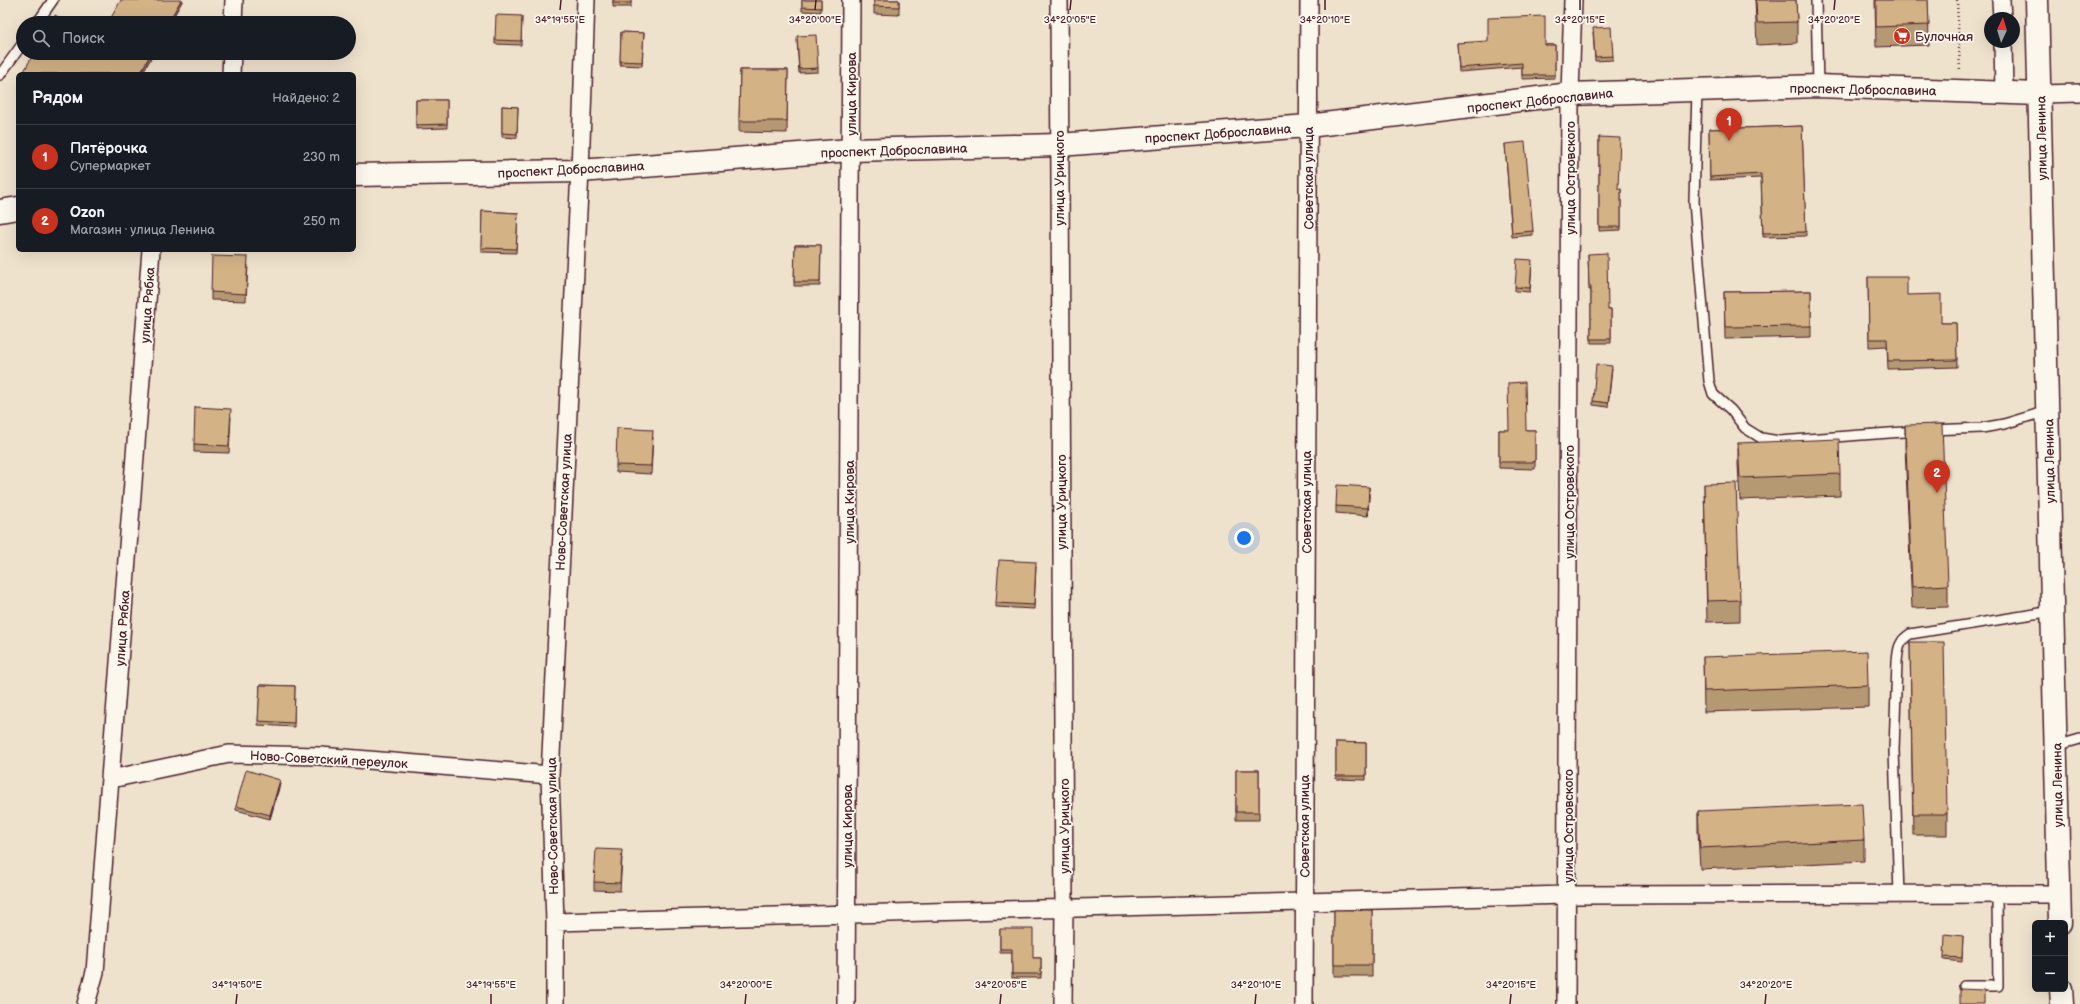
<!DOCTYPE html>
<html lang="ru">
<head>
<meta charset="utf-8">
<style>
	body { margin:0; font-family:"Balsamiq Sans",sans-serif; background:#242831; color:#f1f3f6 }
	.controls { position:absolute; right:12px; bottom:12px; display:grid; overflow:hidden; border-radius:6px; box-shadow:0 4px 16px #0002 }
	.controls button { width:36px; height:36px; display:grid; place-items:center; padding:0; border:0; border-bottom:1px solid #363941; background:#171b24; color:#f1f3f6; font:20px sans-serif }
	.compass { position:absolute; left:1984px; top:12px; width:36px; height:36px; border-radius:50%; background:#171b24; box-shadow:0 4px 16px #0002; rotate:4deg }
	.you { position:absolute; left:1244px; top:538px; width:14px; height:14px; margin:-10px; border:3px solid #fff; border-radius:50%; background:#1a73e8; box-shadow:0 0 0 6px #1a73e833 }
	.badge { display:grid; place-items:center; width:26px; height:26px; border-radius:50%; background:#c8321e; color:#fff; font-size:13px; font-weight:700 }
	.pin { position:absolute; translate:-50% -33px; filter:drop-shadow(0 1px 2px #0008) }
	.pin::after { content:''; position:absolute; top:21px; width:14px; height:12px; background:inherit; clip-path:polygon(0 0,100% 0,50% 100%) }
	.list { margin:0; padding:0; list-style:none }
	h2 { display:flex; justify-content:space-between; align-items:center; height:52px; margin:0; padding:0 16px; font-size:17px }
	h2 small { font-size:13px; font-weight:400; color:#9ea1a6 }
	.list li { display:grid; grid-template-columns:26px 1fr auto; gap:12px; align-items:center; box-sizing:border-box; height:64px; padding:0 16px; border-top:1px solid #363941 }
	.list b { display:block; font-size:15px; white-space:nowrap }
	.list p { margin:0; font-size:13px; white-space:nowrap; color:#9ea1a6 }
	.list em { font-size:13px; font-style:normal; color:#9ea1a6 }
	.icon { flex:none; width:22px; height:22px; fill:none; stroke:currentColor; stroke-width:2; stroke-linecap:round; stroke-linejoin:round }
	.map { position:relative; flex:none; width:2080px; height:1004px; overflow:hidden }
	.search { position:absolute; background:#171b24; box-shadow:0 4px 16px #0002; left:16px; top:16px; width:340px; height:44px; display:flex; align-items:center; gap:10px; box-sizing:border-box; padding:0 14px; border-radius:22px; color:#9ea1a6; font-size:15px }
	.panel { position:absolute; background:#171b24; box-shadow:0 4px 16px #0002; left:16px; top:72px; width:340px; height:180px; border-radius:6px }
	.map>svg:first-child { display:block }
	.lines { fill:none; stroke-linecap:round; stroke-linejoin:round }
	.lane-casing { stroke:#4a1f2b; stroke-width:12 }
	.street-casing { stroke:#4a1f2b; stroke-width:20 }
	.secondary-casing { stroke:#4a1f2b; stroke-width:25 }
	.path { stroke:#4a1f2b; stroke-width:2.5; stroke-dasharray:1 3; stroke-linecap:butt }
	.lane { stroke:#fbf7ec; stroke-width:9 }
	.street { stroke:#fbf7ec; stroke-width:17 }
	.secondary { stroke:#fbf7ec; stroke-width:22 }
	.wall { fill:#b59973; stroke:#4a1f2b }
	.shaded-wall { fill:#947d5e; stroke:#4a1f2b }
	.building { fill:#d3b286; stroke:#4a1f2b }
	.ticks { fill:none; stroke:#4a1f2b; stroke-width:1.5 }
	.labels { text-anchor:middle; stroke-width:3.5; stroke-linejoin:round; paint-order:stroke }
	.poi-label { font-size:13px; fill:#4a1f2b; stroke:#fbf7ec; text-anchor:start }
	.street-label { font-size:13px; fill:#4a1f2b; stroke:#fbf7ec }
	.ticks-label { font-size:10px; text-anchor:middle; fill:#4a1f2b; stroke:#fbf7ec; stroke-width:3.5; stroke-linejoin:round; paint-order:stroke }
</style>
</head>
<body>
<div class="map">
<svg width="2080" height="1004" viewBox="0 0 2080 1004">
	<rect width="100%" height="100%" fill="#efe2cd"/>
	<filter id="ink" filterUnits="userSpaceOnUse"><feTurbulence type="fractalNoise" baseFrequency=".025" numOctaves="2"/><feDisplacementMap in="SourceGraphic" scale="8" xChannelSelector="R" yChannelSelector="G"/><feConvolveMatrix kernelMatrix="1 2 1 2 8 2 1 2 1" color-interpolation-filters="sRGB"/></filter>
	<g filter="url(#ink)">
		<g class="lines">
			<defs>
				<path id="lane" d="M1816 0 1818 86
					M37 23 53 0
					M0 75 23 43
					M1697 89 1694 202 1709 381 1713 394 1731 410 1745 428 1761 438 1779 441 1917 431
					M1930 430 1982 428 2004 424 2047 411
					M2056 746 2080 739
					M1899 894 1894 750 1897 662C1898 649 1899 641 1910 634L2053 611
					M1964 986H1998L1997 894"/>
				<path id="street" d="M1059 0 1064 908 1063 1004
					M2001 0 2002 18
					M233 23 234 0
					M2003 42 2004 93
					M231 74 232 53
					M2040 94 2080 93
					M111 779 229 754 320 756 550 775
					M555 922 1567 895 2060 894
					M86 1004 95 972 151 250
					M555 1004V922L550 775 580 171 586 0
					M846 1004 851 0
					M1304 1004 1309 0
					M1566 1004 1570 94 1573 0"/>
				<path id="secondary" d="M2037 0 2060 923
					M354 175 580 171 850 150 1059 145 1308 126 1570 94 1818 86 2040 94
					M0 211 18 208
					M2061 989 2062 1004"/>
			</defs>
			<use href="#lane" class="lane-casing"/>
			<use href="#street" class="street-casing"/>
			<use href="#secondary" class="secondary-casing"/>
			<path class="path" d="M1957 0 1960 71"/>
			<use href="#lane" class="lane"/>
			<use href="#street" class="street"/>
			<use href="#secondary" class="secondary"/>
		</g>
		<path class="wall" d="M613 0H631V7H613Z
			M802 0H821V12L802 11Z
			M874 0H899V15L874 14Z
			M1755 0H1796L1797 22V43L1757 45Z
			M1875 0H1928L1929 45 1876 47Z
			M522 16 521 45 495 44V40Z
			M621 32 644 33 642 66 620 65Z
			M1593 32 1613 56V60L1595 61Z
			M797 40 818 68V72L799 73Z
			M1457 43 1555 45V78L1522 79V67L1459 72Z
			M740 70H788L787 133 739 132Z
			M416 100H447V128L416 129Z
			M502 106 518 107 517 138 502 137Z
			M1802 126 1806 236 1763 237 1761 178 1710 180 1709 129Z
			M1599 137 1618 189H1621V230L1599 231Z
			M1505 144 1533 231V235L1512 237Z
			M482 211 518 213 516 253 481 252Z
			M795 245H821L820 286H794Z
			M1588 254 1608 310H1611V343H1591V290H1589Z
			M1532 264 1530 292 1515 291V287Z
			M248 265 246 301 211 300V292Z
			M1868 277 1907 295 1941 323H1956L1957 367 1888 369 1887 346 1869 347Z
			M1811 291V337L1725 339 1724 292Z
			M1612 369 1608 407 1593 405V401Z
			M231 417 229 453 194 452V444Z
			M1905 425 1948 585V607L1912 608 1905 447Z
			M1499 430H1535V469L1499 468Z
			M653 437 651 474 616 472V465Z
			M1738 443 1840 474V496L1740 500 1738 465Z
			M1704 484 1740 600V621L1707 622Z
			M1369 495 1368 516 1336 513V506Z
			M1036 566 1034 609 996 607V603Z
			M1910 642 1947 814V835H1913Z
			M1703 657 1868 685V707L1704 712Z
			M260 685 295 686 294 727 258 725Z
			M1336 742 1366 743V780L1336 779Z
			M1236 770H1259V820H1236Z
			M280 784 270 819 236 810V806Z
			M1698 811 1864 840V861L1700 869 1698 832Z
			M622 858 620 891 594 890V882Z
			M1334 910H1372V976H1334Z
			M1000 929 1033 958H1041V978H1012V953H1000Z
			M1963 936 1962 962 1944 960V957Z"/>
		<path class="shaded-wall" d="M181 0H183L170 23H168Z
			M151 53H154L142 74H140Z
			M1369 487V495L1368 516V508Z
			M280 780V784L270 819V815Z"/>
		<path class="building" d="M121 0H181L168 23H108Z
			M613 0H631V3H613Z
			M802 0H821V8L802 7Z
			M874 0H899V7L874 6Z
			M1756 0H1796L1797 22 1757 23Z
			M1876 0H1928L1929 25 1876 27Z
			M55 15 69 23H51Z
			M496 15 522 16 521 41 495 40Z
			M1545 16V45H1555V75H1522V63L1459 68 1457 43 1488 41V18Z
			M1611 27 1613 56 1595 57 1593 28Z
			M621 32 644 33 642 62 620 61Z
			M816 35 818 68 799 69 797 36Z
			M34 53H151L140 74H25L23 73Z
			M740 70H788L787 121H739Z
			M416 100H447V124L416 125Z
			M502 106 518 107 517 134 502 133Z
			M1802 126 1806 232 1763 233 1761 174 1710 177 1709 129Z
			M1599 137 1620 138 1618 189H1621V227H1599Z
			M1525 142 1533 231 1512 233 1505 144Z
			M482 211 518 213 516 249 481 248Z
			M795 245H821L820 282H794Z
			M1607 253 1608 310H1611V339H1591V286H1589L1588 254Z
			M212 256 248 257 246 294 211 292Z
			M1517 259 1532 260 1530 288 1515 287Z
			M1868 277H1907V295L1941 294V323H1956L1957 360 1888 361 1887 339H1869Z
			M1811 291V326L1725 327 1724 292Z
			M1596 364 1612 366 1608 403 1593 401Z
			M1525 382 1526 430H1535V462H1499V430H1509L1508 383Z
			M195 407 231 409 229 446 194 444Z
			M1942 424 1948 585 1912 587 1905 425Z
			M617 428 653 430 651 466 616 465Z
			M1839 439 1840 474 1740 478 1738 443Z
			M1736 483 1740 600 1707 601 1704 484Z
			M1337 485 1369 487 1368 508 1336 506Z
			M999 560 1036 562 1034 605 996 603Z
			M1910 642H1944L1947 814H1913Z
			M1867 651 1868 685 1704 691 1703 657Z
			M260 685 295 686 294 723 258 721Z
			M1336 742 1366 743V776H1336Z
			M246 770 280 780 270 815 236 806Z
			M1236 770H1259V812H1236Z
			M1862 804 1864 840 1700 848 1698 811Z
			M596 849 622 850 620 883 594 882Z
			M1334 910H1372V965H1334Z
			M1000 929H1033V958H1041V974H1012V949H1000Z
			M1945 934 1963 936 1962 958 1944 957Z
			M1960 989 1984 990V1004H1960Z"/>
	</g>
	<path class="ticks" d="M560 10 561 0M815 10 816 0M1070 10 1071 0M1325 10V0M1580 10V0M1834 10 1835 0M236 1004 237 994M491 1004V994M745 1004 746 994M1000 1004 1001 994M1255 1004 1256 994M1510 1004 1511 994M1765 1004 1766 994"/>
	<defs>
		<symbol id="supermarket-disc" viewBox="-11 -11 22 22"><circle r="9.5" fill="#c8321e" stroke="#fbf7ec"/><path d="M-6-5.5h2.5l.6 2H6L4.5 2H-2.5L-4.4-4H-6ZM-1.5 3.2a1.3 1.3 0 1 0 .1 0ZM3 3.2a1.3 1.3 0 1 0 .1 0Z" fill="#fff"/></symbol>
	</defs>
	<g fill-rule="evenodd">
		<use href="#supermarket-disc" x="1892" y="26" width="20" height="20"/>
	</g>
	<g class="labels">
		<g class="poi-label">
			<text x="1915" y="41">Булочная</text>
		</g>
		<g class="street-label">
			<text transform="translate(1863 89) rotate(1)" y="5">проспект Доброславина</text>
			<text transform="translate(851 94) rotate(-90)" y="5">улица Кирова</text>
			<text transform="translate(1540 100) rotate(-6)" y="5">проспект Доброславина</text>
			<text transform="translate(1218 133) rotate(-4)" y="5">проспект Доброславина</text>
			<text transform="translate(2041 138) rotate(-91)" y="5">улица Ленина</text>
			<text transform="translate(894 150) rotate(-2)" y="5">проспект Доброславина</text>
			<text transform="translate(571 169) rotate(-3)" y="5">проспект Доброславина</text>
			<text transform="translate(1059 178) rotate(-90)" y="5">улица Урицкого</text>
			<text transform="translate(1308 178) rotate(-90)" y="5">Советская улица</text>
			<text transform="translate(1570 178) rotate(-90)" y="5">улица Островского</text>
			<text transform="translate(147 305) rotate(-86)" y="5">улица Рябка</text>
			<text transform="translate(2049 461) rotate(-91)" y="5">улица Ленина</text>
			<text transform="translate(563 502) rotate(-87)" y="5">Ново-Советская улица</text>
			<text transform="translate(849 502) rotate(-90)" y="5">улица Кирова</text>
			<text transform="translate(1061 502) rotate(-90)" y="5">улица Урицкого</text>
			<text transform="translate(1306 502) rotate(-90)" y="5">Советская улица</text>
			<text transform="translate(1569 502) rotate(-90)" y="5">улица Островского</text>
			<text transform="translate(122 628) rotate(-86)" y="5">улица Рябка</text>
			<text transform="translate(329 759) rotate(3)" y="5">Ново-Советский переулок</text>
			<text transform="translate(2057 785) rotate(-91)" y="5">улица Ленина</text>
			<text transform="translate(552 826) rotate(-91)" y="5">Ново-Советская улица</text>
			<text transform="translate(847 826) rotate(-90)" y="5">улица Кирова</text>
			<text transform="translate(1064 826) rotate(-90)" y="5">улица Урицкого</text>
			<text transform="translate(1304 826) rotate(-90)" y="5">Советская улица</text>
			<text transform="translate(1568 826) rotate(-90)" y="5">улица Островского</text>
		</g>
	</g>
	<g class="ticks-label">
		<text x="560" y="23">34°19'55"E</text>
		<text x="815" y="23">34°20'00"E</text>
		<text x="1070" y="23">34°20'05"E</text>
		<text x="1325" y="23">34°20'10"E</text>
		<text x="1580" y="23">34°20'15"E</text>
		<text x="1834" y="23">34°20'20"E</text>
		<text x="237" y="988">34°19'50"E</text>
		<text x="491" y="988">34°19'55"E</text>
		<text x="746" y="988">34°20'00"E</text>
		<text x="1001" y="988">34°20'05"E</text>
		<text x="1256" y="988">34°20'10"E</text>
		<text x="1511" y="988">34°20'15"E</text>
		<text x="1766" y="988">34°20'20"E</text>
	</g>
</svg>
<div class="controls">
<button>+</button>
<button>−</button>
</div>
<svg class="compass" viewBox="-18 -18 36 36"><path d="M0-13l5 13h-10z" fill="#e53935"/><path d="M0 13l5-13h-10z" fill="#9ea1a6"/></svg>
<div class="you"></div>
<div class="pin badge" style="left:1729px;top:141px">1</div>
<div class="pin badge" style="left:1937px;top:493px">2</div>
<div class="search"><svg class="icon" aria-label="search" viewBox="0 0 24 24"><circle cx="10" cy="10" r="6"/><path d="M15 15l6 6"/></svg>Поиск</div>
<section class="panel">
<h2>Рядом<small>Найдено: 2</small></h2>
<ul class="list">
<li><span class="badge">1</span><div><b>Пятёрочка</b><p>Супермаркет</p></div><em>230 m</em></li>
<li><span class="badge">2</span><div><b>Ozon</b><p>Магазин · улица Ленина</p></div><em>250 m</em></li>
</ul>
</section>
</div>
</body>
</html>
